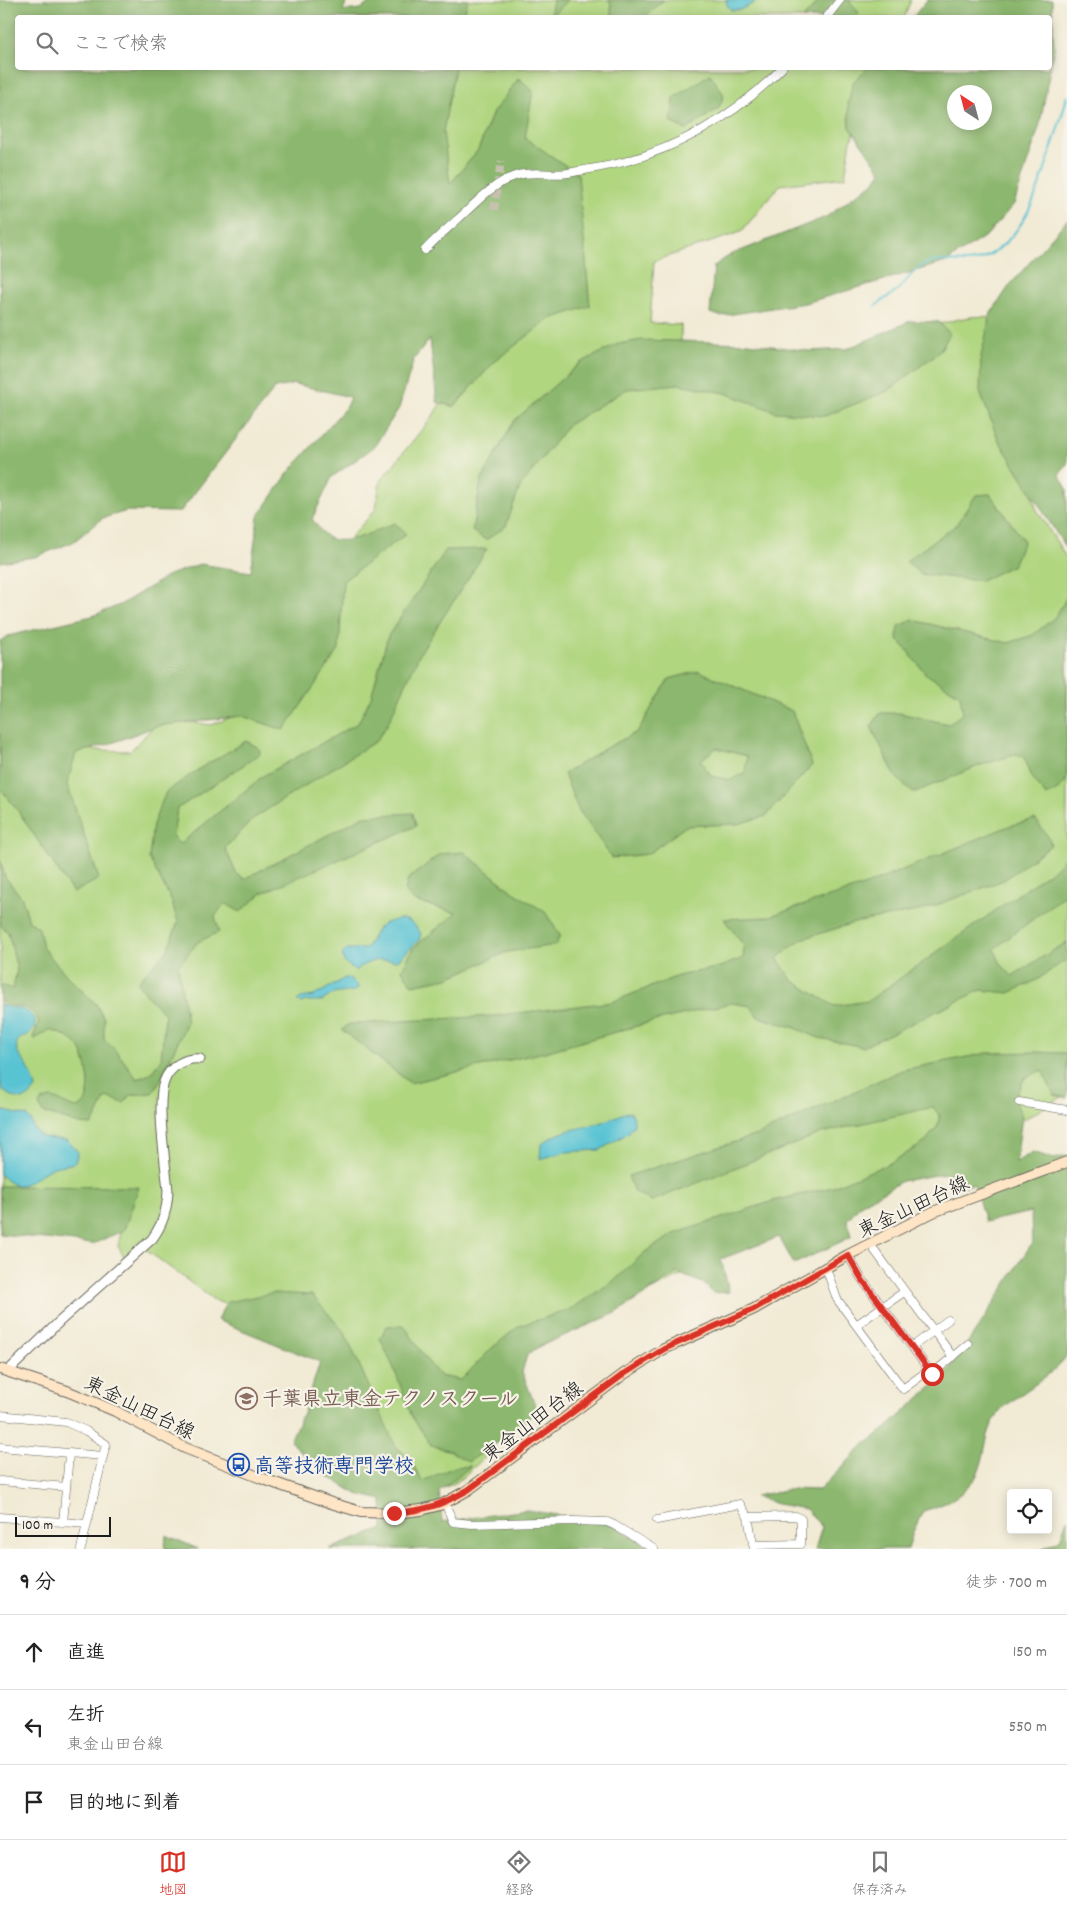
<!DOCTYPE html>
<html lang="ja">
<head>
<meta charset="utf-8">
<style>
	body { margin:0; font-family:Dekko,"Klee One",sans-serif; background:#f6f6f6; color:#222 }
	.controls { position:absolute; right:15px; bottom:15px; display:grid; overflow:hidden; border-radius:5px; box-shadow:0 2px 12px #0003 }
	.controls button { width:45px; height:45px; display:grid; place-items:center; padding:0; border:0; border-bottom:1px solid #e0e0e0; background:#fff; color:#222; font:25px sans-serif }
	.compass { position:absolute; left:947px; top:85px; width:45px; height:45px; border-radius:50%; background:#fff; box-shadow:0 2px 12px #0003; rotate:324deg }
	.scale { position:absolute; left:15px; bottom:12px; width:96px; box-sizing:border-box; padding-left:5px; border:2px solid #1c1c1c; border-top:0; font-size:14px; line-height:18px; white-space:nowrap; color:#1c1c1c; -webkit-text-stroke:4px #f7f3e8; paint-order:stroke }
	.stop { position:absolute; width:15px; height:15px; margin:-11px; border:4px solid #d93025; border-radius:50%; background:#fff }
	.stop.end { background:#d93025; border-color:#fff; box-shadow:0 1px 5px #0008 }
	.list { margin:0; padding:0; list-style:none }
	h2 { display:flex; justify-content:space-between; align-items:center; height:65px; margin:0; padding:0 20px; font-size:21px }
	h2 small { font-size:16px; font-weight:400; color:#767676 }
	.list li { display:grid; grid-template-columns:32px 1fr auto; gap:15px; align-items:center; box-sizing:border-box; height:75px; padding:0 20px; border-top:1px solid #e0e0e0 }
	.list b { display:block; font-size:19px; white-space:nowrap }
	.list p { margin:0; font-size:16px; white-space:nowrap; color:#767676 }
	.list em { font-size:16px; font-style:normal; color:#767676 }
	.icon { flex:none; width:28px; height:28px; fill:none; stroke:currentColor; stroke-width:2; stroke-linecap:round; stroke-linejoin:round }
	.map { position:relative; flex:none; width:1067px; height:1549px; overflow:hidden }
	.search { position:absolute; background:#fff; box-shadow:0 2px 12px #0003; left:15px; right:15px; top:15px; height:55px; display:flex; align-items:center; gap:12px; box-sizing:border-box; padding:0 18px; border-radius:5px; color:#767676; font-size:19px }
	.sheet { height:290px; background:#fff }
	nav { display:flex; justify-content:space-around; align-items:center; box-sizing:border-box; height:70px; border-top:1px solid #e0e0e0; background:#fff; font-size:14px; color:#767676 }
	nav a { display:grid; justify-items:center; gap:2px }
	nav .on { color:#d93025 }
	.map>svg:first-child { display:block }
	.green { fill:#b0d680; stroke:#66794e }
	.forest { fill:#8cb76e; stroke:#546a45; fill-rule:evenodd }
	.water { fill:#58c3d3; stroke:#3a7078 }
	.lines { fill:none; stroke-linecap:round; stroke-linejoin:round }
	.stream { stroke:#58c3d3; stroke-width:2 }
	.minor-tunnel { stroke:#c6c1af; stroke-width:8; stroke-dasharray:8 4; stroke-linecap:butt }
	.minor-casing { stroke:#67645c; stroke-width:9 }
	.tertiary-casing { stroke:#67645c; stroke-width:11 }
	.secondary-casing { stroke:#67645c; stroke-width:12 }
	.minor { stroke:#fff; stroke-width:8 }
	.tertiary { stroke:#fff; stroke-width:9 }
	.secondary { stroke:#fee5c5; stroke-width:10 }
	.route { stroke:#d93025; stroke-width:6 }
	.labels { text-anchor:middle; stroke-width:4.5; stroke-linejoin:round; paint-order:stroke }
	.street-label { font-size:20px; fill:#1c1c1c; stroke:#f7f3e8 }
	.education-label { font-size:20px; font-weight:bold; fill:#785e54; stroke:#f7f3e8; text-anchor:start }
	.transit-label { font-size:20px; font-weight:bold; fill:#164399; stroke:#f7f3e8; text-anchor:start }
</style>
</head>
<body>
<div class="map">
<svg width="1067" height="1549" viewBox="0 0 1067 1549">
	<rect width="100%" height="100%" fill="#f7f3e8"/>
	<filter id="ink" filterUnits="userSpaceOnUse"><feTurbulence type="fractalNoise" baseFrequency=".02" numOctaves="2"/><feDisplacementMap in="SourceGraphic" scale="10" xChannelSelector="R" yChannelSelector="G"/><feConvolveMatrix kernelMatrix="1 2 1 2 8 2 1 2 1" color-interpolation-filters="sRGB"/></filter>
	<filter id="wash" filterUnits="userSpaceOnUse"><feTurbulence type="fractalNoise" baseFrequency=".0096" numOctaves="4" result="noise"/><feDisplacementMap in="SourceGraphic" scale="20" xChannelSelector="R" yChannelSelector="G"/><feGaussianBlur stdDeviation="1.12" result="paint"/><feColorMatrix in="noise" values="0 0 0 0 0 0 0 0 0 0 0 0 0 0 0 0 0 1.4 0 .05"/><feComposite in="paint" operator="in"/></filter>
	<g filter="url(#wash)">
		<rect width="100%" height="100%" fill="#f1ead4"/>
		<path class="green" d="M380 0H911L904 18H424Z
			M441 68H882L851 141 845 177 780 185 741 232 654 261 650 323 681 325V365L790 400 927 327C947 323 968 314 988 317L990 361 1026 473 1036 508 1067 559V1094L1028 1117 890 1183 780 1233 704 1264 525 1354 495 1409 492 1451 457 1482 432 1493 412 1476 385 1431 343 1349 214 1300 149 1252 140 1242 124 1257 118 1246 126 1209 0 1226V747L130 751 162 718 211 725 258 707 334 556 376 509 380 481 433 416 450 386 474 195 431 183Z"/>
		<path class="forest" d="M0 0H347L343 11 361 9 373 0H394L404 4 419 0H468L463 18H18V68H455L443 132 450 184 478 150 493 112 519 78 533 91 525 138 578 174 590 306 550 319 496 360 454 407 437 402 430 339 414 359 399 408 374 447 332 477 312 519C317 525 323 536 331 539 351 545 376 530 395 523L406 534 343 581 339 650 284 730 242 716 157 726 109 744 76 753 67 784 99 879 73 893 16 808 0 788V641L8 636 92 616 120 605 169 575 200 564 251 572 258 517 289 472 346 407 350 397 295 384 275 388 180 512 127 511 103 518 73 542 35 557 0 562Z
			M553 0H568L550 17Z
			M610 0H664L643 18 612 17Z
			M820 0H849L859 13 855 17 803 18Z
			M927 0H1052L1054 48 1040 124 1014 204 987 235 946 262 805 303 720 316 710 313 714 266 730 255 826 217 874 182 881 172 850 127 848 104 853 82 867 68H1050V18L913 17ZM954 92H984V122H954Z
			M710 74 724 95 719 108 686 130 671 122 674 98Z
			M1067 220V464L1059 474 1067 489V550L998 439 980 392 981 356 991 313 1010 285Z
			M910 321 939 322 950 334 939 352 888 391 825 416 776 412 725 393 679 384 627 389 568 425 520 487 506 526 486 540 472 531 481 481 514 421 580 363 618 344 642 340 748 343 810 351 847 349Z
			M990 494 1024 541 1013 565 981 581 920 574 906 561 956 525 976 495Z
			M487 549 420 653 387 725 376 741 254 818 225 848 236 873 244 879 364 816 413 813 416 826 262 893 240 912 225 903 215 916 219 932 198 942 178 966 187 1022 158 1085 152 1093 131 1095 124 1103 106 1097 92 1125 79 1124 42 1112 39 1104 41 1101C44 1100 49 1098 52 1098 61 1099 73 1112 81 1106 95 1098 87 1058 79 1047 71 1037 61 1033 49 1030L35 1039 33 1037 39 1022C29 999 17 1012 0 1001V985L13 989 17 969 8 932 0 925V859L5 877 22 898 29 921 39 928 43 948 67 976 96 1004 104 1018V1039C119 1052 125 1063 137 1079L150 1074 161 1060 165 1014 150 999 137 982 167 951 178 922 171 900 149 858 153 824 166 792 199 769 246 741 259 748 260 754 177 809 173 837 180 844 263 776 358 723 371 697 388 636 446 550Z
			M1067 597V775C1066 786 1056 792 1046 796L1032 777 1024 757 1017 754 981 765 913 793 896 777 871 727 880 713H899L949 724 963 713 960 695 926 674 897 638 899 626 913 620 1008 643 1033 635 1055 617Z
			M699 671 792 711 812 765 766 816 738 824 686 826 648 854 612 858 578 809 564 774 604 749 637 732 669 679ZM716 748 747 756 745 772 731 780 711 776 701 760Z
			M1035 819 1049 838 1051 845 1004 880 923 910 854 923 802 939 777 958 792 980 834 1006 868 1001 1054 869 1067 856V893L994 949 1001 964 1012 976 1067 942V959L1037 980 1009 993 981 990 863 1047 819 1038 793 1027 758 1017 751 1006 732 1003 651 1022 545 1052 410 1083 342 1030 349 1024 492 1016 612 1002 678 976 720 967 743 958 744 946 724 919 767 917 866 885 1009 826Z
			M464 852 509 889 545 912 560 935 556 945 507 952 448 978 412 985 402 970 413 948 456 913 414 901 405 891 408 879 440 854Z
			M1037 1052 1067 1053V1098L1054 1095 1042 1070 1025 1078 1014 1099 1022 1116 1016 1162 1033 1152 1054 1159 1067 1156V1356C1054 1372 1037 1383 1020 1395 1015 1399 1007 1404 1002 1409 983 1432 988 1449 978 1473 968 1494 944 1505 923 1511L913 1532 908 1549H815L822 1527 806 1509 777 1504 755 1496 790 1489 819 1490 864 1445 885 1429 945 1375 982 1322 1032 1243 1031 1212 985 1222 974 1184 957 1188 946 1173 902 1181 860 1205 847 1220 851 1237 794 1264 779 1237 721 1259 729 1292 713 1293 703 1283 677 1273 616 1313 538 1347 527 1355 522 1372 537 1410C516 1431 493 1446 468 1462L450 1451 431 1445 412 1417 395 1371 380 1338 387 1326 404 1325 425 1358 440 1376 461 1380 492 1348 519 1326 571 1309 615 1280 645 1252 674 1234 773 1201 833 1187 890 1163 924 1143 937 1127 940 1116 933 1107 822 1133 652 1201 634 1192 628 1176 760 1134 902 1070 987 1053Z
			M0 1186 139 1187 124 1230 93 1244 0 1234Z
			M273 1293 312 1295 345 1333 395 1445 410 1459 422 1481 455 1467 471 1466 439 1491 442 1522 527 1510 614 1525 652 1549H329L383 1529 382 1500 357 1494 323 1473 290 1441 306 1406 320 1362 217 1320 227 1302Z
			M1067 1519V1549H1041L1060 1540Z
			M166 1535 198 1549H165Z"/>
		<path class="water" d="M726 0H760L740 10H731L727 5Z
			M399 919C410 919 416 925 421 934L419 940 397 961C384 958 366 960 356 971L344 962 342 955 347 949H364L367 947 378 928 385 923Z
			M345 978H348L358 986V989L354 991 333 994 322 1001H306L301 1003 297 1001 301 998 314 996Z
			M0 1004C15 1012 25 1003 35 1020 37 1040 13 1032 17 1049 18 1056 24 1060 27 1066 31 1073 34 1080 36 1088 26 1104 18 1100 3 1091L0 1081Z
			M0 1110 27 1116C32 1120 31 1125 35 1130 43 1142 56 1137 68 1141L78 1152 75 1162C67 1166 59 1165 52 1168 32 1177 20 1198 0 1174Z
			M627 1112 632 1113 634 1119V1125L628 1133 600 1150 565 1152 540 1159 541 1145C556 1131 577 1129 597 1124 607 1121 617 1116 627 1112Z"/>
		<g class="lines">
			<path class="stream" d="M875 306C882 301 890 296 897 290 908 281 914 267 928 263 946 257 966 267 984 258 1026 237 1039 188 1052 147 1057 130 1063 114 1067 96"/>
		</g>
	</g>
	<g filter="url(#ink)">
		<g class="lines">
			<path class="minor-tunnel" d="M494 210 501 161"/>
			<defs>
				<path id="minor" d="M826 18 840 0
					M425 250C435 239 447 229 458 219 475 204 493 183 515 176 533 170 550 176 568 173 587 169 606 167 624 162 685 145 738 113 782 68
					M1019 1102 1067 1110
					M870 1244 953 1357
					M848 1255 861 1278 932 1374 968 1344
					M826 1268 837 1299 903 1389 929 1370
					M856 1325 904 1292
					M912 1347 948 1320
					M0 1415 66 1422 86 1431 106 1444 81 1549
					M0 1447 103 1456
					M0 1481 66 1487
					M445 1503 453 1522 472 1524 573 1521 607 1522 614 1525 654 1549
					M0 1517 87 1524
					M748 1517 796 1516 801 1519V1544L754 1545
					M657 1520 740 1504 748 1517 754 1549
					M63 1523 69 1454"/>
				<path id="tertiary" d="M8 1371 59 1322 152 1239C163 1224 167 1210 168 1191 166 1166 156 1104 164 1082 169 1067 185 1057 200 1059"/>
				<path id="secondary" d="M0 1369 67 1391 115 1411 185 1448 261 1478 331 1503 361 1512 394 1513 421 1510 443 1504 468 1490 624 1374 664 1349 754 1309 848 1255 933 1212 1067 1162"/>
			</defs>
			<use href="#minor" class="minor-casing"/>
			<use href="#tertiary" class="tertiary-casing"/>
			<use href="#secondary" class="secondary-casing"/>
			<use href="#minor" class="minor"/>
			<use href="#tertiary" class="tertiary"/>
			<use href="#secondary" class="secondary"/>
		</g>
	</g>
	<g class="lines" filter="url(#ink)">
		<path class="route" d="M394 1513C426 1510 439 1506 468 1490L624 1374 664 1349 754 1309 848 1255 861 1278 932 1374"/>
	</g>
	<defs>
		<symbol id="university-ring" viewBox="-11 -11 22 22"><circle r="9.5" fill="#f7f3e8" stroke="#8d6e63" stroke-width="1.5"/><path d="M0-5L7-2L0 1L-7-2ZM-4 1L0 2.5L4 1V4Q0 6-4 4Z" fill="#8d6e63"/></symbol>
		<symbol id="bus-ring" viewBox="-11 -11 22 22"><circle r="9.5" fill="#f7f3e8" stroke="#1a4fb4" stroke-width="1.5"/><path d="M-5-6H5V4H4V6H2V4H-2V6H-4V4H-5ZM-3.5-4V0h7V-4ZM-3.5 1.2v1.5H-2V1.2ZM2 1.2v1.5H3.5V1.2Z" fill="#1a4fb4"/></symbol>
	</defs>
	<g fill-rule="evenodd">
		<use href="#university-ring" x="234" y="1386" width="25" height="25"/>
		<use href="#bus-ring" x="226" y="1452" width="25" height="25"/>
	</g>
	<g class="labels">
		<g class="street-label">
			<text transform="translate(913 1206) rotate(-25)" y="7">東金山田台線</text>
			<text transform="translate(140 1407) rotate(26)" y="7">東金山田台線</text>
			<text transform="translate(532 1421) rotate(-37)" y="7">東金山田台線</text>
		</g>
		<g class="education-label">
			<text x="262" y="1405">千葉県立東金テクノスクール</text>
		</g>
		<g class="transit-label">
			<text x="254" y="1472">高等技術専門学校</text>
		</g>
	</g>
</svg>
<div class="controls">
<button><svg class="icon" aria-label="locate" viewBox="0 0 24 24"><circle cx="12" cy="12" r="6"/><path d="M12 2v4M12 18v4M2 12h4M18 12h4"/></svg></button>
</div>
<svg class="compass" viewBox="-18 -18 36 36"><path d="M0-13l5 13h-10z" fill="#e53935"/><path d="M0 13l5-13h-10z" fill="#767676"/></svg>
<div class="scale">100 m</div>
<div class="stop" style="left:932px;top:1374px"></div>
<div class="stop end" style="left:394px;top:1513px"></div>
<div class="search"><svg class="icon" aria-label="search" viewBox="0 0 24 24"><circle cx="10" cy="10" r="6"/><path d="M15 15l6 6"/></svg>ここで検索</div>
</div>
<section class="sheet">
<h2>9 分<small>徒歩 · 700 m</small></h2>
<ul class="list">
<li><svg class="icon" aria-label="ahead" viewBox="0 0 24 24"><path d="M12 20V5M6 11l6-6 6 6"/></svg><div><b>直進</b></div><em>150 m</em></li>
<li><svg class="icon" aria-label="left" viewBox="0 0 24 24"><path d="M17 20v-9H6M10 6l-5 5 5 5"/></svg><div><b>左折</b><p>東金山田台線</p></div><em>550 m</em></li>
<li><svg class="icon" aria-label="arrive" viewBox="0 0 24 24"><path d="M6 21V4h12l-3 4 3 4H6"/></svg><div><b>目的地に到着</b></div></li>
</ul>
</section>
<nav>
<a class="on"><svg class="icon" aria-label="map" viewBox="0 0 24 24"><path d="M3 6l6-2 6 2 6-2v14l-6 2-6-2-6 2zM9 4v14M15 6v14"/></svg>地図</a>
<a><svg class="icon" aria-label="directions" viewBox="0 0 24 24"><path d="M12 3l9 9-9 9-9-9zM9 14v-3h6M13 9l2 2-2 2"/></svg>経路</a>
<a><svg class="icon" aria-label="saved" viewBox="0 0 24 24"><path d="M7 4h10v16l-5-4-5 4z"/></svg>保存済み</a>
</nav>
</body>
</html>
